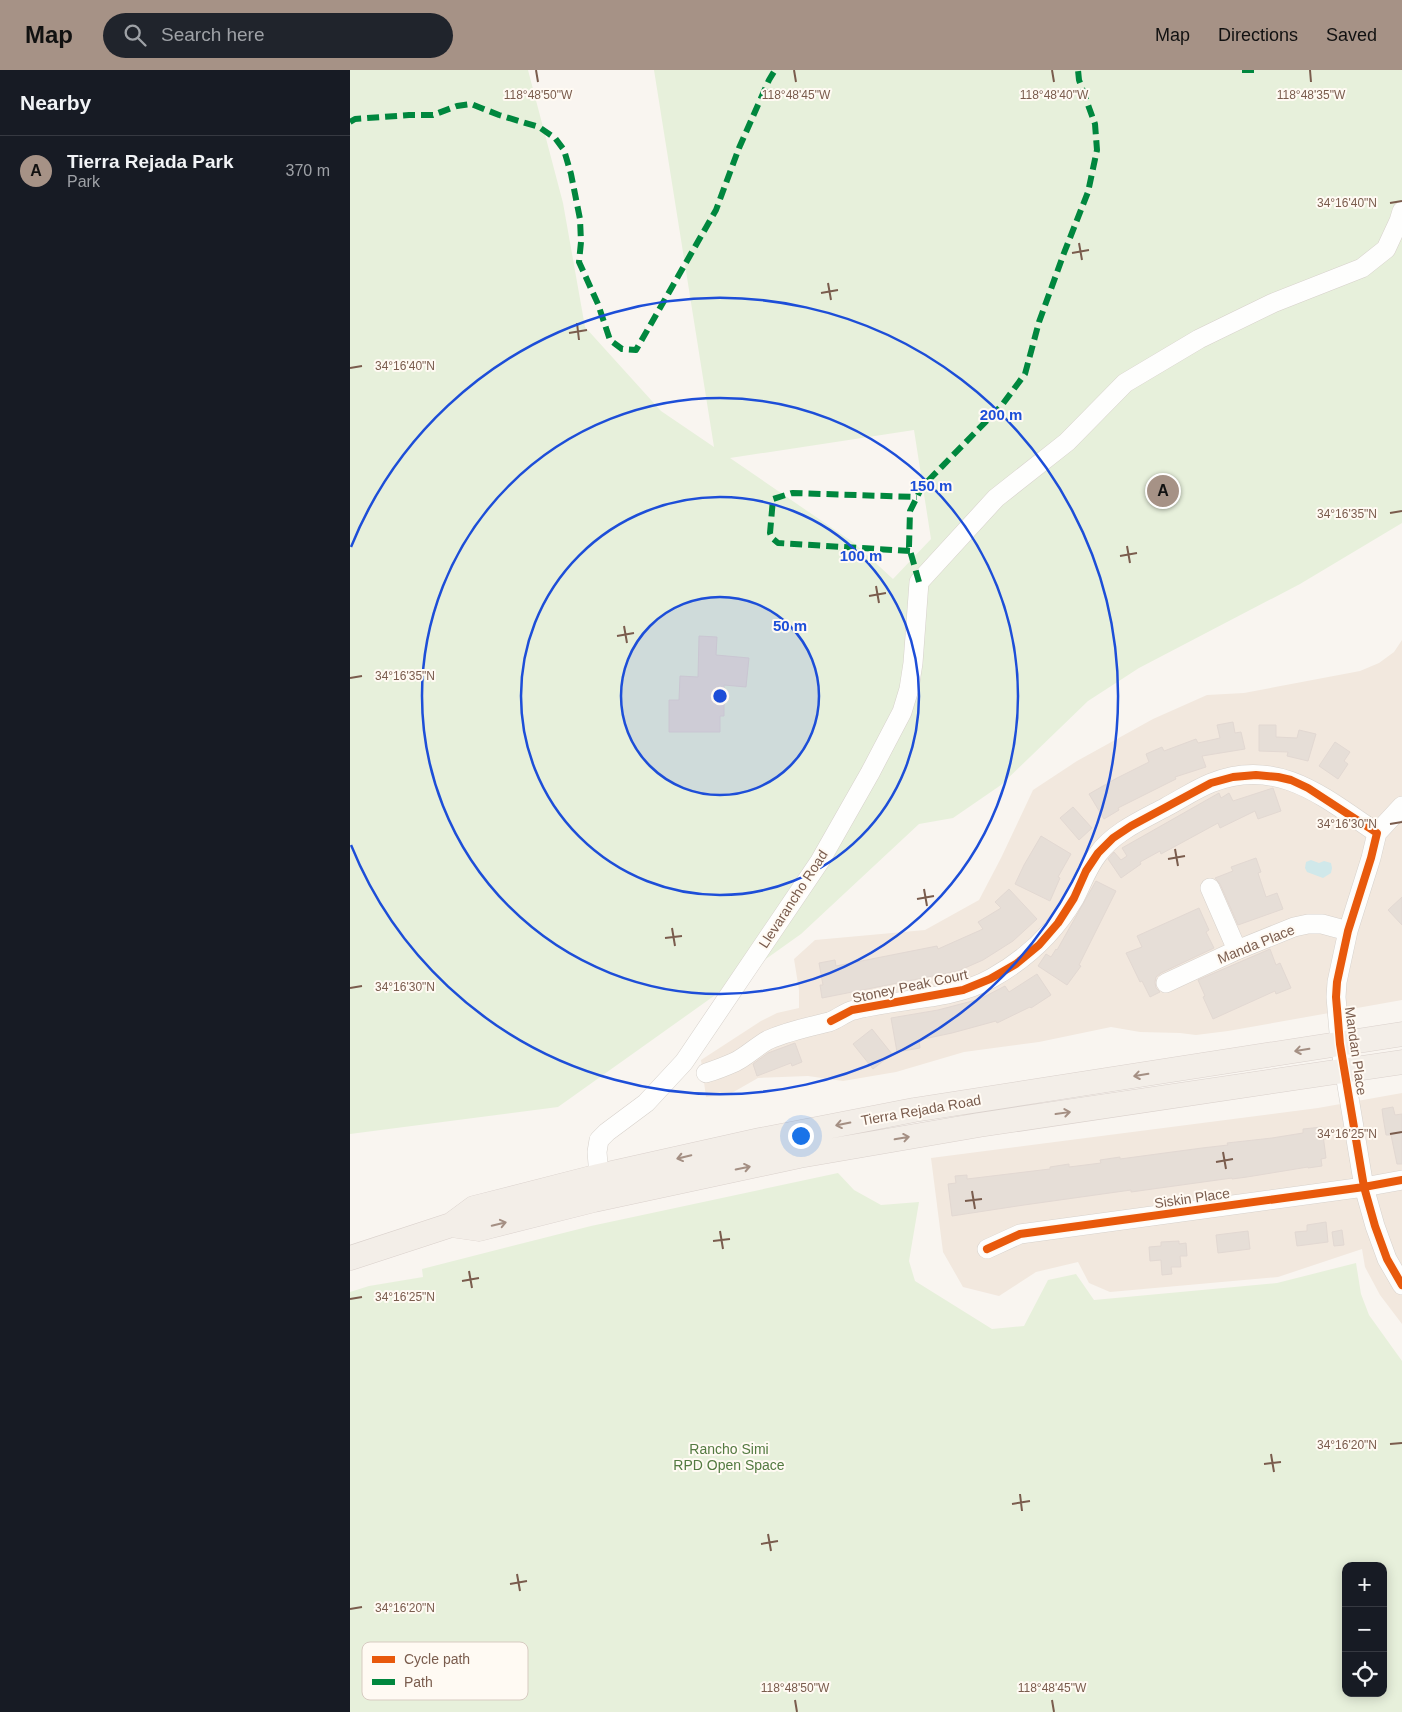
<!DOCTYPE html>
<html lang="en">
<head>
<meta charset="utf-8">
<style>
	body { margin:0; font-family:Arial,sans-serif; background:#20242c; color:#f1f3f6 }
	.controls { position:absolute; right:15px; bottom:15px; display:grid; overflow:hidden; border-radius:10px; box-shadow:0 2px 12px #0003 }
	.controls button { width:45px; height:45px; display:grid; place-items:center; padding:0; border:0; border-bottom:1px solid #363941; background:#171b24; color:#f1f3f6; font:25px sans-serif }
	.you { position:absolute; left:450px; top:1065px; width:18px; height:18px; margin:-12px; border:4px solid #fff; border-radius:50%; background:#1a73e8; box-shadow:0 0 0 8px #1a73e833 }
	.badge { display:grid; place-items:center; width:32px; height:32px; border-radius:50%; background:#a69286; color:#111; font-size:16px; font-weight:700 }
	.pin { position:absolute; translate:-50% -50%; border:2px solid #fff; box-shadow:0 1px 5px #0006 }
	.list { margin:0; padding:0; list-style:none }
	h2 { display:flex; justify-content:space-between; align-items:center; height:65px; margin:0; padding:0 20px; font-size:21px }
	h2 small { font-size:16px; font-weight:400; color:#9ea1a6 }
	.list li { display:grid; grid-template-columns:32px 1fr auto; gap:15px; align-items:center; box-sizing:border-box; height:70px; padding:0 20px; border-top:1px solid #363941 }
	.list b { display:block; font-size:19px; white-space:nowrap }
	.list p { margin:0; font-size:16px; white-space:nowrap; color:#9ea1a6 }
	.list em { font-size:16px; font-style:normal; color:#9ea1a6 }
	.icon { flex:none; width:28px; height:28px; fill:none; stroke:currentColor; stroke-width:2; stroke-linecap:round; stroke-linejoin:round }
	.map { position:relative; flex:none; width:1052px; height:1642px; overflow:hidden }
	header { display:flex; align-items:center; gap:30px; box-sizing:border-box; height:70px; padding:0 25px; background:#a69286; color:#111 }
	header strong { font-size:24px }
	nav { display:flex; gap:28px; margin-inline-start:auto; font-size:18px }
	.search { width:350px; height:45px; background:#20242c; display:flex; align-items:center; gap:12px; box-sizing:border-box; padding:0 18px; border-radius:28px; color:#9ea1a6; font-size:19px }
	main { display:flex }
	aside { flex:1; background:#171b24 }
	.map>svg:first-child { display:block }
	.residential { fill:#f2e8de }
	.green { fill:#e7f0db; fill-rule:evenodd }
	.water { fill:#d0e8ea }
	.building { fill:#e6ded7; stroke:#e2d8d2 }
	.lines { fill:none; stroke-linecap:round; stroke-linejoin:round }
	.minor-casing { stroke:#d7d1cb; stroke-width:20 }
	.major-casing { stroke:#dad1cc; stroke-width:25 }
	.minor { stroke:#fefefd; stroke-width:19 }
	.major { stroke:#f3eee8; stroke-width:24 }
	.quiet { stroke:#00873e; stroke-width:6; stroke-dasharray:12 6; stroke-linecap:butt }
	.cycleway-casing { stroke:#fffaf3; stroke-width:11 }
	.cycleway { stroke:#e8590c; stroke-width:8 }
	.oneway { stroke:#a48f83 }
	.ticks { fill:none; stroke:#7a5c4d; stroke-width:2 }
	.ring { fill:none; stroke:#1d4ed8; stroke-width:2.5 }
	.labels { text-anchor:middle; stroke-width:4; stroke-linejoin:round; paint-order:stroke }
	.street-label { font-size:14px; fill:#7a5c4d; stroke:#fffaf3 }
	.park-label { font-size:14px; fill:#537a41; stroke:#fffaf3 }
	.key { fill:#fffaf3; stroke:#d7cbc1; stroke-width:1 }
	.key-label { font-size:14px; fill:#7a5c4d }
	.ticks-label { font-size:12px; text-anchor:middle; fill:#7a5c4d; stroke:#fffaf3; stroke-width:4; stroke-linejoin:round; paint-order:stroke }
	.centre { fill:#1d4ed8; stroke:#fffaf3; stroke-width:2.5 }
	.ring-label { font-size:15px; text-anchor:middle; font-weight:bold; fill:#1d4ed8; stroke:#fffaf3; stroke-width:4; stroke-linejoin:round; paint-order:stroke }
</style>
</head>
<body>
<header>
<strong>Map</strong>
<div class="search"><svg class="icon" aria-label="search" viewBox="0 0 24 24"><circle cx="10" cy="10" r="6"/><path d="M15 15l6 6"/></svg>Search here</div>
<nav><a>Map</a><a>Directions</a><a>Saved</a></nav>
</header>
<main>
<aside>
<h2>Nearby<small></small></h2>
<ul class="list">
<li><span class="badge">A</span><div><b>Tierra Rejada Park</b><p>Park</p></div><em>370 m</em></li>
</ul>
</aside>
<div class="map">
<svg width="1052" height="1642" viewBox="0 0 1052 1642">
	<rect width="100%" height="100%" fill="#f9f5f0"/>
	<path class="residential" d="M1052 570V930L878 961 846 965 830 963 790 962 761 957 689 972 614 982 546 1002 493 1011 458 1006 408 1008 380 1024 356 1027 351 990 411 951 427 943 449 938V920L444 889 465 870 575 860 629 830 651 788 683 720 727 691 803 649 857 625 894 623 1010 601 1029 593 1044 582Z
		M1052 1023V1254L1030 1225 1015 1197 1012 1179 928 1207 760 1222 739 1213 728 1192 686 1202 649 1226 613 1217 593 1182 581 1088 968 1038Z"/>
	<path class="green" d="M0 0H178L213 133 235 257 311 341 364 377 304 0H1052V453L950 514 789 598 738 631 651 715 603 748 569 754 451 864 208 1037 0 1064ZM564 360 581 469 543 509 504 473 380 388Z
		M488 1103 504 1120 531 1135 569 1132 559 1191 565 1211 642 1259 674 1256 698 1210 726 1204 744 1230 927 1213 1006 1193 1011 1224 1019 1245 1052 1291V1642H0V1222L19 1216 73 1207 72 1199 241 1156ZM996 1496H1033V1623H996Z"/>
	<path class="water" d="M961 790 969 793 974 791 981 793 982 798 981 803 973 808 957 802 955 798 956 792Z"/>
	<path class="building" d="M349 566 367 567 366 585 399 588 396 617 374 615V646H370V662H319V630H329L330 606 348 607Z
		M883 652 885 663 891 662 895 679 852 686 856 697 825 707 826 709 768 738 769 740 754 749 739 724 767 708 799 692 796 684 812 677 814 681 846 669 848 673 870 668 867 655Z
		M909 655H926V667L947 668 949 660 966 664 958 691 937 686 938 682 909 681Z
		M985 672 1000 682 994 691 998 694 988 709 969 696Z
		M923 718 931 741 908 749 905 741 870 758 868 753 811 784 810 781 790 792 791 794 771 808 758 789 764 782 771 790 777 786 772 778 869 723 871 728 879 723 883 731Z
		M723 737 742 758 729 770 710 748Z
		M691 766 721 784 708 807 710 808 700 831 665 814 674 795Z
		M906 788 911 802 908 803 916 827 927 823 933 839 888 855 870 814 865 808 883 801 881 797Z
		M746 811 766 821 729 895 731 896 717 915 688 896 696 884 701 887 706 879 707 880Z
		M659 819 687 849 663 871 633 890 608 901 472 928 470 915H473L469 893 485 890 486 896 587 876 588 879 633 859 628 852 651 838 645 832Z
		M1052 827V855L1038 840Z
		M849 838 859 860 856 862 864 878 811 903 806 907 805 912 806 918 810 922 800 927 792 911 790 912 776 883 792 877 787 866Z
		M920 879 926 895 930 893 941 918 926 924 925 921 863 949 853 927 855 926 848 910Z
		M687 904 701 925 681 938 680 937 647 953 646 951 602 963 569 970 570 978 547 982 541 948 588 940 630 929 655 916 659 922Z
		M522 959 542 984 523 999 503 974Z
		M445 973 452 992 442 996 441 993 407 1006 403 994 418 983Z
		M1043 1037 1045 1045 1052 1044V1094H1047L1041 1065H1036L1033 1047 1032 1039Z
		M972 1057 976 1088 971 1089 972 1096 958 1098V1097L897 1107 882 1109V1108L781 1122V1120L674 1135 602 1146 598 1114 606 1113 605 1106 617 1105V1109L700 1099V1097L719 1094V1097L751 1093 750 1090 770 1087V1089L852 1078 878 1075 877 1073 922 1068 953 1063V1059Z
		M976 1152 978 1172 947 1176 945 1162 957 1161V1155Z
		M992 1160 994 1175 984 1176 982 1162Z
		M898 1161 900 1179 868 1183 866 1165Z
		M829 1171V1174L836 1173 837 1186H830L831 1197H821L822 1204 812 1205 811 1190 800 1191 799 1177 811 1176V1172Z"/>
	<g class="lines">
		<defs>
			<path id="minor" d="M1027 763 1021 788 998 861 987 912 986 927 990 974 1014 1117 1025 1156 1037 1189 1052 1215
				M1027 763 1052 736
				M860 818 887 880
				M816 913 887 880 944 857 958 854H972L998 861
				M356 1003C366 1000 376 996 385 992 397 986 407 976 418 970 438 961 458 957 479 952 488 949 495 942 504 940 549 928 601 931 642 908 676 889 704 863 724 829 732 814 737 798 748 784 764 762 792 750 816 737 831 729 846 719 861 713 928 686 975 728 1027 763
				M249 1106 247 1082 249 1070 257 1062 296 1033 334 992 470 791 520 703 552 642 559 619 563 593 569 512 646 428 717 372 775 313 849 269 923 233 1012 198 1036 179 1049 151 1052 141
				M637 1179 670 1164 1014 1117 1052 1110"/>
			<path id="major" d="M101 1155 129 1159 244 1130 449 1086 629 1055 1052 992
				M0 1188 101 1155 124 1138 249 1106 410 1070 564 1040 1052 964"/>
		</defs>
		<use href="#minor" class="minor-casing"/>
		<use href="#major" class="major-casing"/>
		<use href="#minor" class="minor"/>
		<use href="#major" class="major"/>
		<path class="quiet" d="M892 0H908
			M0 52 5 49 59 45H83L107 36 121 34 149 45 189 57 205 68 214 80 221 104 230 149 231 172 229 192 248 234 260 270 272 279 286 280 366 140 389 78 419 10 425 0
			M560 481 428 473 422 468 420 463 423 429 442 423 567 427
			M569 512 559 477 560 441 572 417 652 335 675 304 689 252 714 183 738 122 747 80 745 54 729 10 728 0"/>
		<defs>
			<path id="cycleway" d="M481 951 502 940 613 920 640 909 666 894 689 875 708 853 724 828 736 801 748 783 763 768 781 756 861 713 883 707 906 705 928 707 941 710 958 718 1027 763 1021 788 998 861 987 912 986 927 990 974 1014 1117 1025 1156 1037 1189 1052 1215
				M637 1179 670 1164 1014 1117 1052 1110"/>
		</defs>
		<use href="#cycleway" class="cycleway-casing"/>
		<use href="#cycleway" class="cycleway"/>
	</g>
	<defs><path id="oneway-shaft" d="M-6 0H5M1.5-3L5.5 0L1.5 3" fill="none" stroke-width="1.6" stroke-linecap="round" stroke-linejoin="round" transform="scale(1.25)"/></defs>
	<g class="oneway">
		<use href="#oneway-shaft" transform="translate(952 980) rotate(171)"/>
		<use href="#oneway-shaft" transform="translate(791 1005) rotate(171)"/>
		<use href="#oneway-shaft" transform="translate(713 1043) rotate(-8)"/>
		<use href="#oneway-shaft" transform="translate(493 1054) rotate(169)"/>
		<use href="#oneway-shaft" transform="translate(552 1068) rotate(-10)"/>
		<use href="#oneway-shaft" transform="translate(334 1087) rotate(167)"/>
		<use href="#oneway-shaft" transform="translate(393 1098) rotate(-12)"/>
		<use href="#oneway-shaft" transform="translate(149 1154) rotate(-14)"/>
	</g>
	<path class="ticks" d="M186 0 188 12M444 0 446 12M702 0 704 12M960 0 961 12M1040 133 1052 131M729 173 732 190M722 183 739 180M478 213 481 230M471 223 488 220M227 253 229 270M219 263 237 260M0 298 12 296M1040 443 1052 441M777 476 780 493M770 486 787 483M526 516 529 533M519 526 536 523M274 556 277 573M267 566 284 563M0 608 12 606M1040 754 1052 752M825 779 828 796M818 789 835 786M574 819 577 836M567 829 584 826M322 858 325 876M315 868 332 866M0 918 12 916M1040 1064 1052 1062M873 1082 876 1099M866 1092 883 1089M622 1121 625 1139M615 1131 632 1129M370 1161 373 1179M363 1171 380 1169M119 1201 122 1218M112 1211 129 1208M0 1229 12 1227M1040 1374 1052 1373M921 1384 924 1402M914 1394 931 1392M670 1424 672 1441M662 1434 680 1431M418 1464 421 1481M411 1474 428 1471M167 1504 170 1521M160 1514 177 1511M0 1539 12 1537M445 1630 447 1642M702 1630 704 1642"/>
	<circle cx="370" cy="626" r="99" fill="#1d4ed8" fill-opacity=".12"/>
	<g class="ring">
		<circle cx="370" cy="626" r="99"/>
		<circle cx="370" cy="626" r="199"/>
		<circle cx="370" cy="626" r="298"/>
		<path d="M1 477A398 398 0 1 1 1 775"/>
	</g>
	<g class="labels">
		<g class="street-label">
			<text transform="translate(443 829) rotate(-57)" y="5">Llevarancho Road</text>
			<text transform="translate(906 874) rotate(-22)" y="5">Manda Place</text>
			<text transform="translate(560 916) rotate(-12)" y="5">Stoney Peak Court</text>
			<text transform="translate(1006 981) rotate(82)" y="5">Mandan Place</text>
			<text transform="translate(571 1040) rotate(-10)" y="5">Tierra Rejada Road</text>
			<text transform="translate(842 1128) rotate(-8)" y="5">Siskin Place</text>
		</g>
		<g class="park-label">
			<text x="379" y="1384">Rancho Simi<tspan x="379" dy="16">RPD Open Space</tspan></text>
		</g>
	</g>
	<rect x="12" y="1572" width="166" height="58" rx="8" class="key"/>
	<rect x="22" y="1586" width="23" height="7" fill="#e8590c"/>
	<rect x="22" y="1609" width="23" height="6" fill="#00873e"/>
	<g class="key-label">
		<text x="54" y="1594">Cycle path</text>
		<text x="54" y="1617">Path</text>
	</g>
	<g class="ticks-label">
		<text x="961" y="29">118°48'35"W</text>
		<text x="188" y="29">118°48'50"W</text>
		<text x="446" y="29">118°48'45"W</text>
		<text x="704" y="29">118°48'40"W</text>
		<text x="997" y="137">34°16'40"N</text>
		<text x="55" y="300">34°16'40"N</text>
		<text x="997" y="448">34°16'35"N</text>
		<text x="55" y="610">34°16'35"N</text>
		<text x="997" y="758">34°16'30"N</text>
		<text x="55" y="921">34°16'30"N</text>
		<text x="997" y="1068">34°16'25"N</text>
		<text x="55" y="1231">34°16'25"N</text>
		<text x="997" y="1379">34°16'20"N</text>
		<text x="55" y="1542">34°16'20"N</text>
		<text x="445" y="1622">118°48'50"W</text>
		<text x="702" y="1622">118°48'45"W</text>
	</g>
	<circle cx="370" cy="626" r="8" class="centre"/>
	<g class="ring-label">
		<text x="651" y="350">200 m</text>
		<text x="581" y="421">150 m</text>
		<text x="511" y="491">100 m</text>
		<text x="440" y="561">50 m</text>
	</g>
</svg>
<div class="controls">
<button>+</button>
<button>−</button>
<button><svg class="icon" aria-label="locate" viewBox="0 0 24 24"><circle cx="12" cy="12" r="6"/><path d="M12 2v4M12 18v4M2 12h4M18 12h4"/></svg></button>
</div>
<div class="you"></div>
<div class="pin badge" style="left:813px;top:421px">A</div>
</div>
</main>
</body>
</html>
